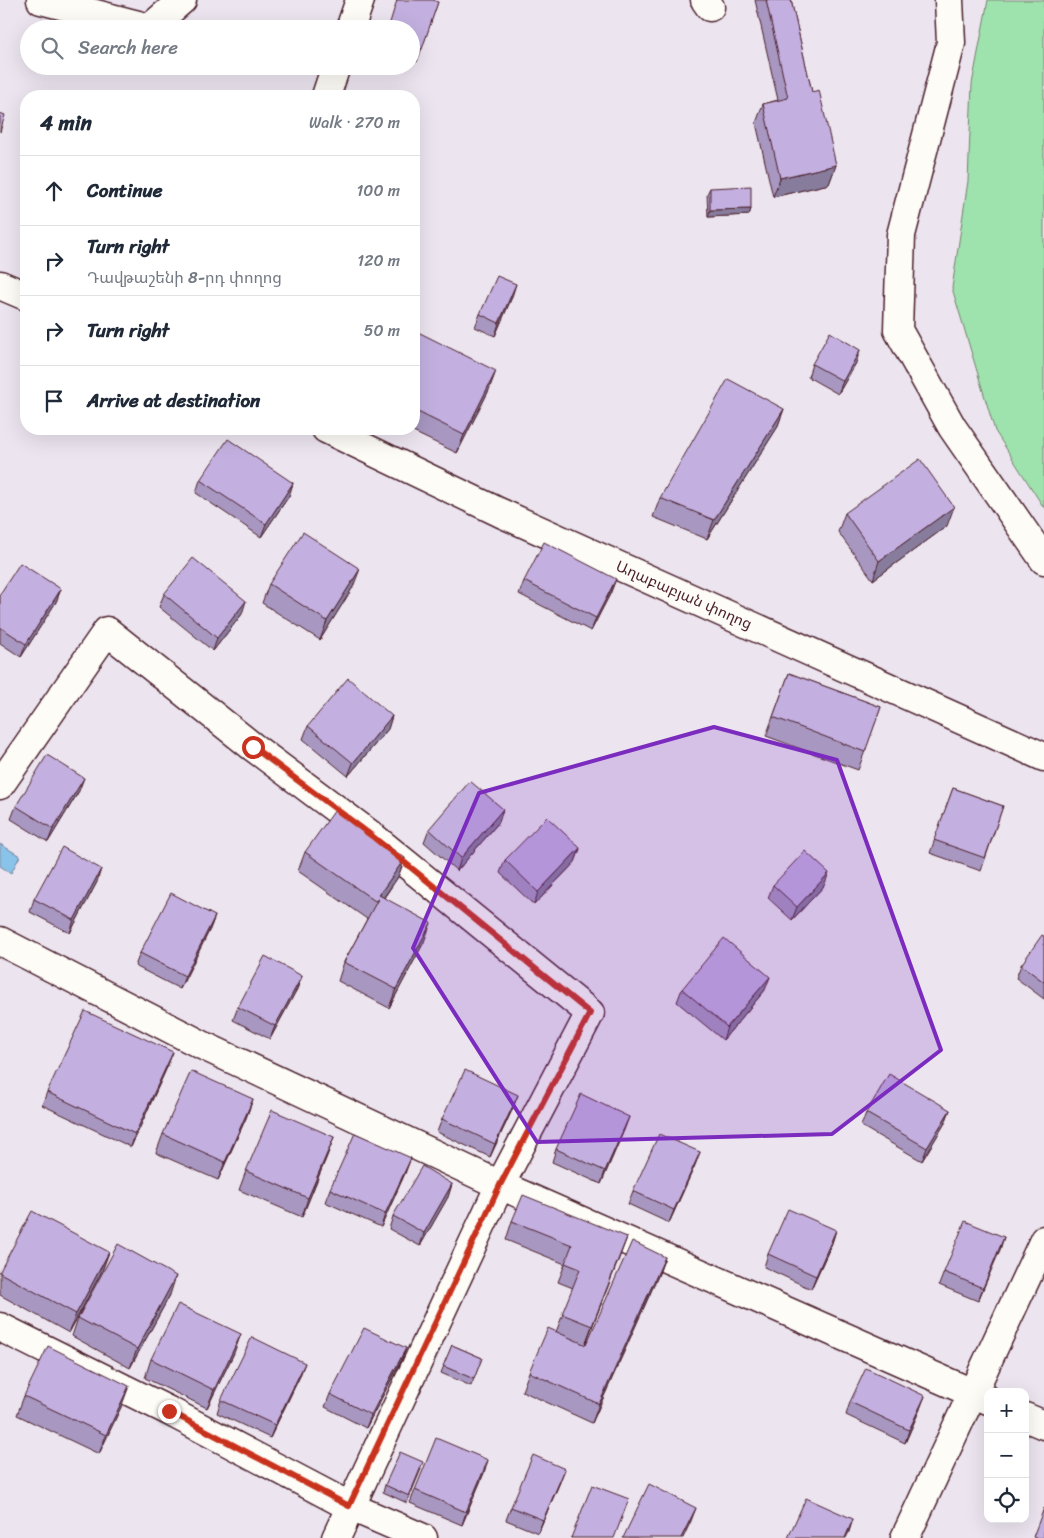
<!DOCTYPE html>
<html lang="en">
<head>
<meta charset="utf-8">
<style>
	body { margin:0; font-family:Sriracha,"Noto Sans Armenian",sans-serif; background:#f2f2f3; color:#1f2937 }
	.controls { position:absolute; right:15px; bottom:15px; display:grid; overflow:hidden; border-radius:10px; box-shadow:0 5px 20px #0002 }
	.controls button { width:45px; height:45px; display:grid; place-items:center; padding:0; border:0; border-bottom:1px solid #e0e1e3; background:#fff; color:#1f2937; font:25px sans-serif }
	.stop { position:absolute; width:15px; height:15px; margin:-11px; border:4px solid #c8321e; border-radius:50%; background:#fff }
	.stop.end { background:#c8321e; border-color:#fff; box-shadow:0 1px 5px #0008 }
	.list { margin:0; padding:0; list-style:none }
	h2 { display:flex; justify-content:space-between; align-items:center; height:65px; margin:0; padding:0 20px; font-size:21px }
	h2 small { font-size:16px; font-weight:400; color:#747a83 }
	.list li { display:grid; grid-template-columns:32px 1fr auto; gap:15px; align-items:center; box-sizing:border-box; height:70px; padding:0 20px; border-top:1px solid #e0e1e3 }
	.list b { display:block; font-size:19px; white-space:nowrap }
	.list p { margin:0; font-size:16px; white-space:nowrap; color:#747a83 }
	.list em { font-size:16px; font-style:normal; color:#747a83 }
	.icon { flex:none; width:28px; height:28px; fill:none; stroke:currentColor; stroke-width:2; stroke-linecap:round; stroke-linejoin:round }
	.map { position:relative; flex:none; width:1044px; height:1538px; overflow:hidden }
	.search { position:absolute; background:#fff; box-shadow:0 5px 20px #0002; left:20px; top:20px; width:400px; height:55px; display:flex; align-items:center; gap:12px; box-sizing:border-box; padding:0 18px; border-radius:28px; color:#747a83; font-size:19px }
	.panel { position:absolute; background:#fff; box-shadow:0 5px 20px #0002; left:20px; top:90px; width:400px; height:345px; border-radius:20px }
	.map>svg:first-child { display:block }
	.green { fill:#9ee2ad; stroke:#74806c }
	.water { fill:#8ac3e9; stroke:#70819d }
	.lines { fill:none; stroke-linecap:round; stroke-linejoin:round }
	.minor-casing { stroke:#4a1f2b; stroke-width:31 }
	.tertiary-casing { stroke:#4a1f2b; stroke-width:31 }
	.minor { stroke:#fdfcf7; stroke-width:28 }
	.tertiary { stroke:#fdfcf7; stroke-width:28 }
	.wall { fill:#a897c1; stroke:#4a1f2b }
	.shaded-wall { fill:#887b9d; stroke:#4a1f2b }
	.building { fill:#c3b0e0; stroke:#4a1f2b }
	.route { stroke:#c8321e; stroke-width:6 }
	.marked { fill:#7b2cbf; fill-opacity:0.2; stroke:#7b2cbf; stroke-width:4; stroke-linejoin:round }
	.labels { text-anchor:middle; stroke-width:4; stroke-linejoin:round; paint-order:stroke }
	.street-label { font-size:15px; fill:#4a1f2b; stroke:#fdfcf7 }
</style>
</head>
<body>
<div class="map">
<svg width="1044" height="1538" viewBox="0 0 1044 1538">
	<rect width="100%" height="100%" fill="#ece5f0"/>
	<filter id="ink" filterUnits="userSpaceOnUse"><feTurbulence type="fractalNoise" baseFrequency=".02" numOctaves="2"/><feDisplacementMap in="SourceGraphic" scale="10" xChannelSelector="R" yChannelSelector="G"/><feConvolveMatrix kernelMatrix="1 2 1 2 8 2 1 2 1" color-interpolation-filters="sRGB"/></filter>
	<g filter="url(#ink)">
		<path class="green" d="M988 0H1044V508L995 431 952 288 968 181 972 84Z"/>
		<path class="water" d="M0 844 20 856 11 873 0 866Z"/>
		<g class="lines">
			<defs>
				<path id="minor" d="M41 0 150 28 182 0
					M705 0 710 7
					M949 0 951 43 901 235 898 330 952 427 1044 560
					M350 29 360 0
					M326 96 336 66
					M0 785 107 631 253 747 372 836 590 1013 500 1185 336 1538
					M0 941 204 1046 500 1185 988 1400
					M0 1327 169 1411 349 1506 423 1538
					M1025 1417 1044 1425
					M905 1538 1044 1240"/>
				<path id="tertiary" d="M0 285 26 296
					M326 429 501 513 1044 757"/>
			</defs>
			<use href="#minor" class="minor-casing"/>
			<use href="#tertiary" class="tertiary-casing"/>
			<use href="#minor" class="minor"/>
			<use href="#tertiary" class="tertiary"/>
		</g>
		<path class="wall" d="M755 0H791L812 92 836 165 829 184 773 197 756 123 763 104 778 100Z
			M438 2 417 62 411 60V29Z
			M710 188 751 209 749 215 708 217 707 194Z
			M512 297 495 336 475 327 480 314Z
			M414 330 489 390 457 453 407 429H414Z
			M856 363 838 394 808 377 812 364Z
			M784 409 777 428 707 539 653 517 660 498Z
			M200 480 293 483 289 496 261 537 196 493Z
			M845 513 947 526 873 580 838 532Z
			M524 581 611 592 591 631 519 594Z
			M269 584 353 587 320 640 262 603Z
			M61 589 56 602 21 657 0 643V594Z
			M164 594 242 614 213 651 159 607Z
			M789 673 881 707 858 770 766 736Z
			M392 716 388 729 348 776 303 739 308 726Z
			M953 788 1003 806 981 871 930 853Z
			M79 791 48 842 11 819 16 806Z
			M503 809 499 822 457 871 424 842 429 829Z
			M580 849 575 862 534 905 500 873 505 860Z
			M305 852 405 858 398 877 384 898 424 942 389 1008 338 981 344 962 367 919 298 871Z
			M97 882 70 933 30 912 34 899Z
			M773 885 824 886 792 920 768 898Z
			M215 916 210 929 180 989 135 966 140 953Z
			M1044 936V999L1016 978 1021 965Z
			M302 976 297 989 270 1039 233 1020 238 1007Z
			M682 989 765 990 723 1040 677 1002Z
			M168 1065 131 1147 42 1105 47 1092Z
			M253 1099 246 1118 218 1180 156 1153 163 1134Z
			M513 1108 490 1157 437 1132 442 1119Z
			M950 1110 945 1123 922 1161 861 1126 866 1113Z
			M629 1117 624 1130 601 1184 552 1162 556 1149Z
			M334 1137 327 1156 302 1217 239 1190 246 1171Z
			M700 1152 695 1165 669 1223 628 1204 633 1191Z
			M406 1171 381 1227 325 1202 330 1189Z
			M452 1184 448 1197 420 1246 389 1229 393 1216Z
			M512 1221 627 1237 585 1345H586L665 1257 658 1276 592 1423 522 1391 529 1372 556 1332 573 1288 558 1282 565 1264 506 1240Z
			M836 1230 832 1243 811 1289 764 1267 768 1254Z
			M1004 1237 978 1301 939 1285 944 1272Z
			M109 1252 102 1271 69 1333 0 1295V1271Z
			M170 1295 130 1368 72 1336 78 1318Z
			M452 1345 482 1358 471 1386 441 1373Z
			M406 1348 401 1361 366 1428 325 1407 330 1394Z
			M234 1353 207 1408 145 1378 151 1359Z
			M300 1376 270 1438 217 1413 221 1400Z
			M24 1396 122 1405 99 1454 17 1415Z
			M850 1402 920 1409 905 1443 846 1415Z
			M421 1469 407 1503 383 1492 385 1485Z
			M484 1473 462 1525 410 1503 415 1490Z
			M560 1482 538 1533 506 1520 511 1507Z"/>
		<path class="shaded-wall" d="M836 165 829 184 773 197 780 178Z
			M751 209 749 215 708 217 710 210Z
			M516 284 512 297 495 336 499 323Z
			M860 350 856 363 838 394 843 381Z
			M496 371 489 390 457 453 464 435Z
			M784 409 777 428 707 539 714 520Z
			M293 483 289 496 261 537 266 524Z
			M954 507 947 526 873 580 879 561Z
			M360 569 353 587 320 640 327 621Z
			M616 579 611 592 591 631 596 618Z
			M61 589 56 602 21 657 26 644Z
			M246 601 242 614 213 651 217 638Z
			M392 716 388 729 348 776 353 763Z
			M84 778 79 791 48 842 53 829Z
			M503 809 499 822 457 871 461 858Z
			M580 848 575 862 534 905 538 892Z
			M405 858 398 877 372 914 379 895Z
			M101 869 97 882 70 933 74 920Z
			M829 873 824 886 792 920 797 907Z
			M215 916 210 929 180 989 185 976Z
			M431 923 424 942 389 1008 396 989Z
			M302 976 297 989 270 1039 275 1026Z
			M770 977 765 990 723 1040 727 1027Z
			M173 1052 168 1065 131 1147 135 1134Z
			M518 1095 513 1108 490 1157 495 1144Z
			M253 1099 246 1118 218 1180 225 1162Z
			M950 1110 945 1123 922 1161 927 1148Z
			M629 1117 624 1130 601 1184 605 1171Z
			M334 1137 327 1156 302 1217 308 1198Z
			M700 1152 695 1165 669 1223 674 1210Z
			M411 1158 406 1171 381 1227 385 1214Z
			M452 1184 448 1197 420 1246 424 1233Z
			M836 1230 832 1243 811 1289 816 1276Z
			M627 1237 620 1256 585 1345 592 1326Z
			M1004 1237 1000 1250 978 1301 983 1288Z
			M109 1252 102 1271 69 1333 76 1314Z
			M665 1257 658 1276 592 1423 599 1404Z
			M176 1276 170 1295 130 1368 137 1349Z
			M241 1334 234 1353 207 1408 214 1390Z
			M406 1348 401 1361 366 1428 371 1415Z
			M305 1363 300 1376 270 1438 275 1425Z
			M129 1386 122 1405 99 1454 106 1435Z
			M925 1396 920 1409 905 1443 909 1430Z
			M488 1460 484 1473 462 1525 466 1512Z
			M565 1469 560 1482 538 1533 543 1520Z
			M696 1508 691 1521 683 1538H681Z
			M853 1519 849 1532 846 1538H845Z"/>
		<path class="building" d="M397 0H433L438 2 422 49 411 46V29H388Z
			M766 0H791L812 92 819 90 836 165 780 178 763 104 788 98Z
			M0 113 5 115 0 132Z
			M751 186V209L710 210V188Z
			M497 276 516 284 499 323 480 314Z
			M414 330 496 371 464 435 414 410Z
			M830 332 860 350 843 381 812 364Z
			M728 379 784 409 714 520 660 498Z
			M228 439 293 483 266 524 200 480Z
			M920 459 954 507 879 561 845 513Z
			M303 532 360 569 327 621 269 584Z
			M544 542 616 579 596 618 524 581Z
			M193 558 246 601 217 638 164 594Z
			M20 563 61 589 26 644 0 627V594Z
			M789 673 881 707 865 752 773 717Z
			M348 678 392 716 353 763 308 726Z
			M47 755 84 778 53 829 16 806Z
			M470 781 503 809 461 858 429 829Z
			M953 788 1003 806 985 858 934 840Z
			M335 810 405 858 379 895 431 923 396 989 344 962 378 899 375 901 305 852Z
			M547 817 580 848 538 892 505 860Z
			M62 847 101 869 74 920 34 899Z
			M805 851 829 873 797 907 773 885Z
			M171 893 215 916 185 976 140 953Z
			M1042 935 1044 936V982L1021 965Z
			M724 938 770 977 727 1027 682 989Z
			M265 956 302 976 275 1026 238 1007Z
			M85 1011 173 1052 135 1134 47 1092Z
			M465 1070 518 1095 495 1144 442 1119Z
			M191 1071 253 1099 225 1162 163 1134Z
			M889 1074 950 1110 927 1148 866 1113Z
			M581 1094 629 1117 605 1171 556 1149Z
			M272 1110 334 1137 308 1198 246 1171Z
			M355 1133 411 1158 385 1214 330 1189Z
			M659 1134 700 1152 674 1210 633 1191Z
			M422 1166 452 1184 424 1233 393 1216Z
			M523 1195 627 1237 592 1326 562 1314 580 1269 565 1263 572 1245 512 1221Z
			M788 1209 836 1230 816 1276 768 1254Z
			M32 1211 109 1252 76 1314 0 1273V1271Z
			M965 1221 1004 1237 983 1288 944 1272Z
			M632 1241 665 1257 599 1404 529 1372 548 1328 586 1345Z
			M118 1244 176 1276 137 1349 78 1318Z
			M178 1304 241 1334 214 1390 151 1359Z
			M364 1328 406 1348 371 1415 330 1394Z
			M252 1337 305 1363 275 1425 221 1400Z
			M452 1345 482 1358 474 1379 443 1366Z
			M48 1346 129 1386 106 1435 24 1396Z
			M866 1368 925 1396 909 1430 850 1402Z
			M436 1438 488 1460 466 1512 415 1490Z
			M400 1452 423 1462 409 1496 385 1485Z
			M533 1455 565 1469 543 1520 511 1507Z
			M649 1484 696 1508 681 1538H623Z
			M592 1485 629 1499 614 1538H571Z
			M806 1498 853 1519 845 1538H788Z
			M1044 1508V1538H1036L1033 1537Z"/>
	</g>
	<g class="lines" filter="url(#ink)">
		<path class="route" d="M169 1411 349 1506 500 1185 590 1013 372 836 253 747"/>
	</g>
	<path class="marked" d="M714 727 837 760 941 1050 832 1134 537 1142 413 948 479 793Z"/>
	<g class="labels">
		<g class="street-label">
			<text transform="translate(684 595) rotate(24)" y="5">Աղաբաբյան փողոց</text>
		</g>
	</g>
</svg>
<div class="controls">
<button>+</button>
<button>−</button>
<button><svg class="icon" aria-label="locate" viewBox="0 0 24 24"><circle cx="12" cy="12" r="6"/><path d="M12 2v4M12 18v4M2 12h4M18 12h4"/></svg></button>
</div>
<div class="stop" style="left:253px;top:747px"></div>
<div class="stop end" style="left:169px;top:1411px"></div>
<div class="search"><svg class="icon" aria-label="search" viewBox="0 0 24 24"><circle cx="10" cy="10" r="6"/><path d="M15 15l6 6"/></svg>Search here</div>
<section class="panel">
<h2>4 min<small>Walk · 270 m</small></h2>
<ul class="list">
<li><svg class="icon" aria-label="ahead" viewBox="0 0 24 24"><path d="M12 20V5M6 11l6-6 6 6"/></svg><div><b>Continue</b></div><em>100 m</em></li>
<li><svg class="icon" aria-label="right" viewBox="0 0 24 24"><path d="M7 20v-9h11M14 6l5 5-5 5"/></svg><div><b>Turn right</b><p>Դավթաշենի 8-րդ փողոց</p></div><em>120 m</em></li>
<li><svg class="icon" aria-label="right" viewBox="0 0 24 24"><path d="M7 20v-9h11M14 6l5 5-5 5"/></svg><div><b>Turn right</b></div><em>50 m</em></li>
<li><svg class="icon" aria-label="arrive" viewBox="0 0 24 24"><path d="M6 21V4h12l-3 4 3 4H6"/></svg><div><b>Arrive at destination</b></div></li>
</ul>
</section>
</div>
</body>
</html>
